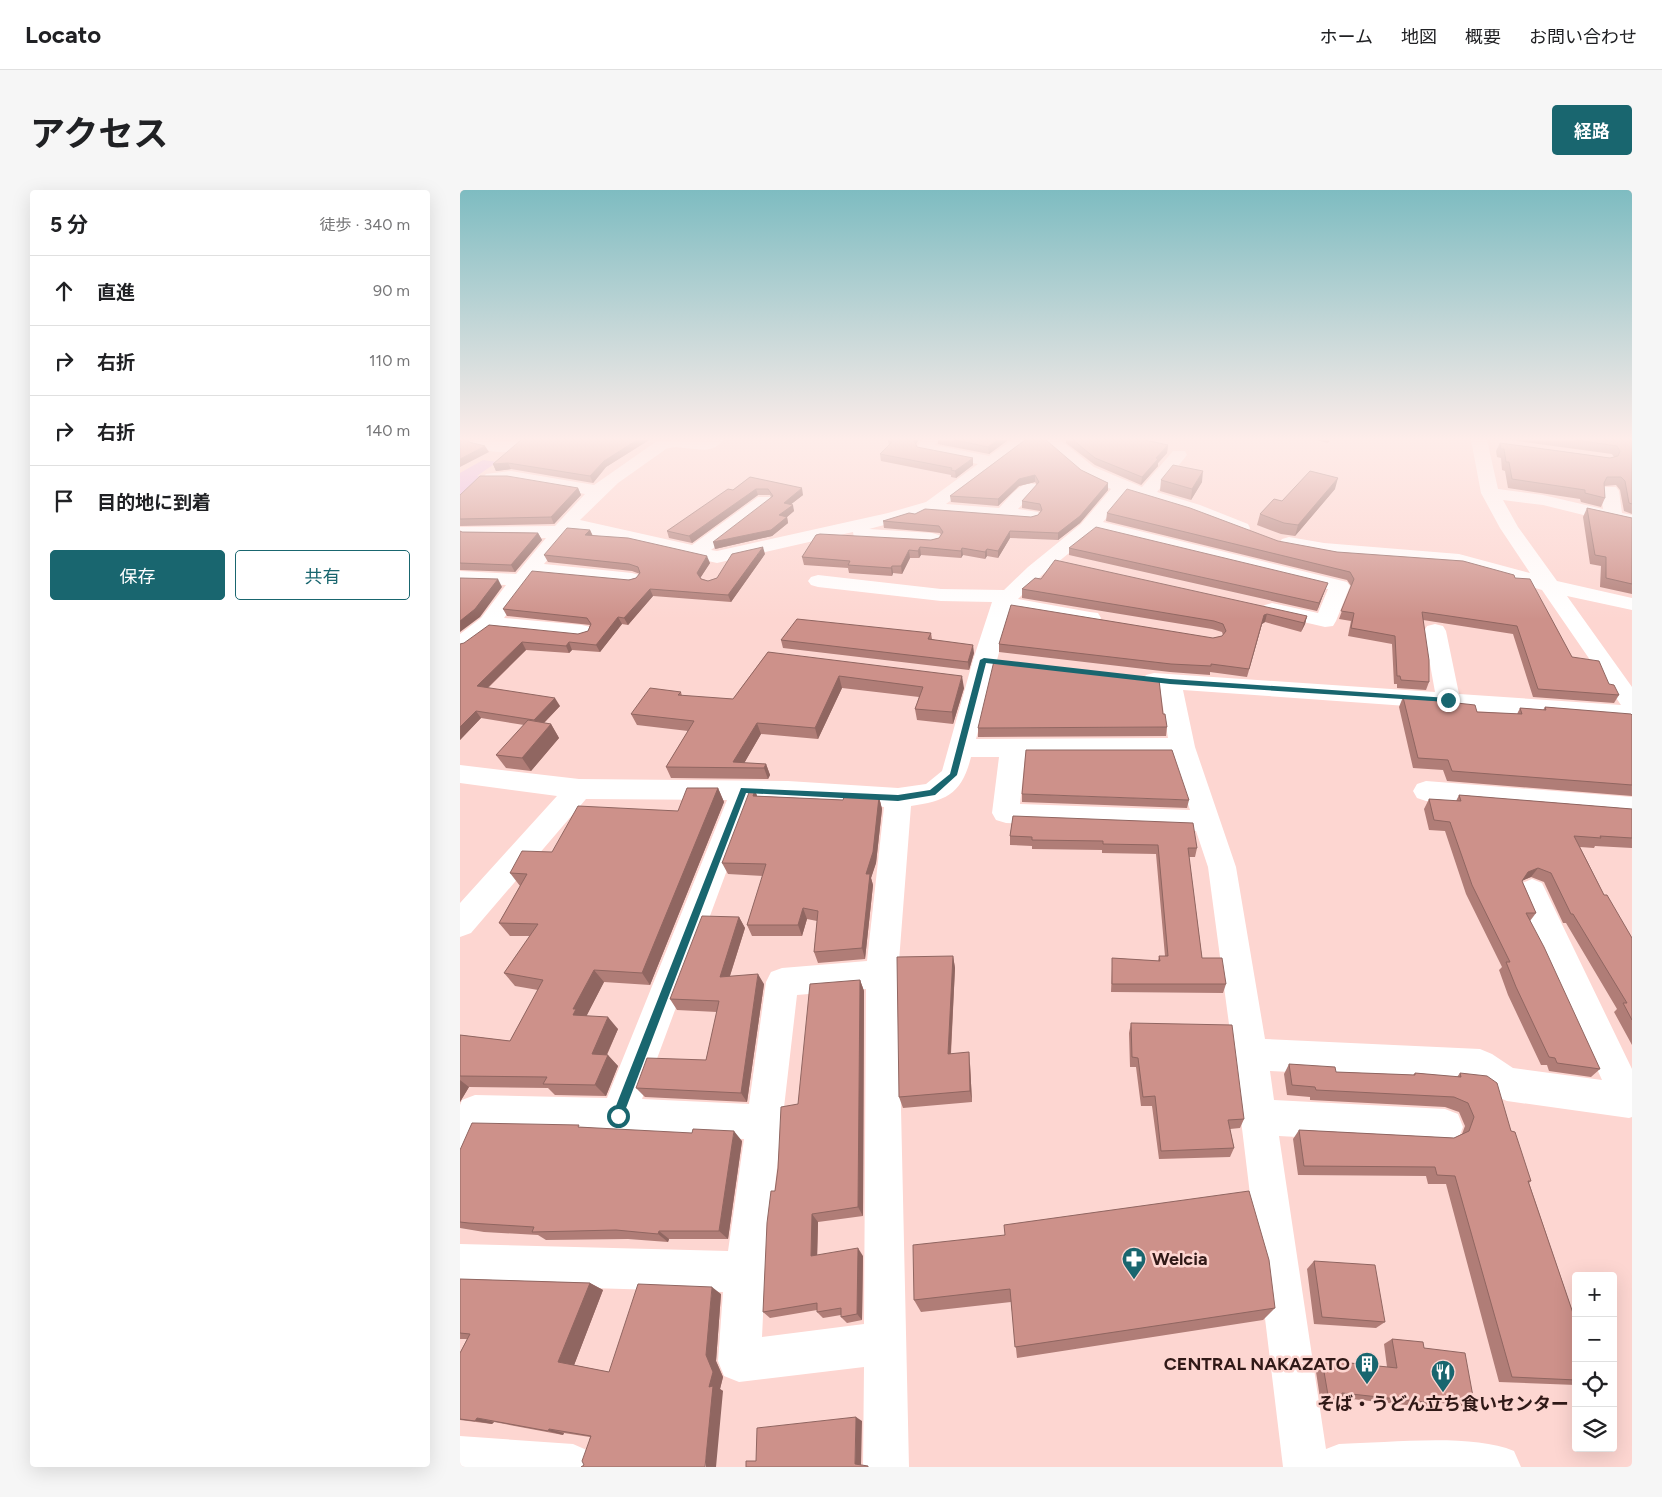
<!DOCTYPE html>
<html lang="ja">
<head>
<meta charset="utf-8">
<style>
	body { margin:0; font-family:Figtree,"Noto Sans JP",sans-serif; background:#f6f6f6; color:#202124 }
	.controls { position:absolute; right:15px; bottom:15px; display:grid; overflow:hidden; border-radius:5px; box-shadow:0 5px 20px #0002 }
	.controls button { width:45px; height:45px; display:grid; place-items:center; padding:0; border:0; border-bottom:1px solid #e0e0e0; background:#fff; color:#202124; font:25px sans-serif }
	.stop { position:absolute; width:15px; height:15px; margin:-11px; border:4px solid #19666f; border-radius:50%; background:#fff }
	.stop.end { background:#19666f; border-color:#fff; box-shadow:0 1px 5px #0008 }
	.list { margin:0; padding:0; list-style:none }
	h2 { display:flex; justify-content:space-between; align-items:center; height:65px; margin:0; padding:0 20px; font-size:21px }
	h2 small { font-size:16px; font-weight:400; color:#757577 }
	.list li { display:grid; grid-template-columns:32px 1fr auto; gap:15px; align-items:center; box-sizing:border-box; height:70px; padding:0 20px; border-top:1px solid #e0e0e0 }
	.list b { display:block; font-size:19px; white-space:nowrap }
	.list em { font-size:16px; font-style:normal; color:#757577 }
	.actions { display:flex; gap:10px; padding:15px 20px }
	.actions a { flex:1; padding:11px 0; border:1px solid #19666f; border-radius:5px; text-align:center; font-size:18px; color:#19666f }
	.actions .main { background:#19666f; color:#fff }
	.icon { flex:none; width:28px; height:28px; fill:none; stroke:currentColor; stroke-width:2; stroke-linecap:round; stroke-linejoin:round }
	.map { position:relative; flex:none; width:1172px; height:1277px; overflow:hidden; border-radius:5px }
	header { display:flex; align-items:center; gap:30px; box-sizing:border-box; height:70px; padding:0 25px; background:#fff; border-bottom:1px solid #e0e0e0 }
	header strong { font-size:24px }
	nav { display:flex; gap:28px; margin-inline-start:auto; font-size:18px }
	.intro { display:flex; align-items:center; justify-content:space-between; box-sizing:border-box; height:120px; padding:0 30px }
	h1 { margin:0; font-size:35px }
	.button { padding:12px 22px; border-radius:5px; background:#19666f; color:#fff; font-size:18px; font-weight:700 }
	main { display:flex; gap:30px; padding:0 30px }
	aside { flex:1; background:#fff; border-radius:5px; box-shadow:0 5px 20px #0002 }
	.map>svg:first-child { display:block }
	.green { fill:#e5b2e4 }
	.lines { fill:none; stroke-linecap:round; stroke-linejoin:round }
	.minor { fill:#fff; fill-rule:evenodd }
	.wall { fill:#b07d77 }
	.shaded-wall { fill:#906661 }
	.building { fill:#cd918a; stroke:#906661 }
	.route { fill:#19666f }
	.labels { text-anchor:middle; stroke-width:5; stroke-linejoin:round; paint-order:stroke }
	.near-poi-label { font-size:18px; font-weight:bold; fill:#301917; stroke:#fdd6d1; text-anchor:start }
</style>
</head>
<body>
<header>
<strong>Locato</strong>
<nav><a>ホーム</a><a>地図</a><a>概要</a><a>お問い合わせ</a></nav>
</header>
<div class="intro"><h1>アクセス</h1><a class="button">経路</a></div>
<main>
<aside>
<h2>5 分<small>徒歩 · 340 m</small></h2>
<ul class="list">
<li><svg class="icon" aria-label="ahead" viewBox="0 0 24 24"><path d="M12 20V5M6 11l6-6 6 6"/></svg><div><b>直進</b></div><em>90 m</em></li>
<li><svg class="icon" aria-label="right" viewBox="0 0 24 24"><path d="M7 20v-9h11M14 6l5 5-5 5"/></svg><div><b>右折</b></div><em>110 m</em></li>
<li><svg class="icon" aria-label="right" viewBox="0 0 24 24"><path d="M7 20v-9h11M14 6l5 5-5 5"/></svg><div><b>右折</b></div><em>140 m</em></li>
<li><svg class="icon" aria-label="arrive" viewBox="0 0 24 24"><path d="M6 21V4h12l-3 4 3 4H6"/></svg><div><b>目的地に到着</b></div></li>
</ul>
<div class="actions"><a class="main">保存</a><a>共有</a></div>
</aside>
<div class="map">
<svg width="1172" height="1277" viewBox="0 0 1172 1277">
	<rect width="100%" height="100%" fill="#fdd6d1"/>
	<path class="green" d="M23 270 37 272 17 286 32 288 0 317V283Z"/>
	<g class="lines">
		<path class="minor" d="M28 250C42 252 54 250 68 250 55 268 32 262 14 257L12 254 15 250Z
			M263 250C249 270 224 252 206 259L158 293 120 330 232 355 298 307H310L313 311 310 315 251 360 257 361 428 323 466 312 518 274 458 262 456 258 462 250H479L475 255 529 266 552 250H571L486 314 539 318C549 308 560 290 575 294L578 298 558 319 578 322 580 326 578 330 571 332 469 323 409 339 472 343 479 345 482 349 479 353 472 355 401 350 394 348 393 342 257 373 112 340 84 374 172 383 179 385 182 389 179 393 172 395 75 386 44 428 122 435 130 437 133 442 130 447 122 449 33 440 8 459 0 461V444L21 428 46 395 0 393V381L56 384 86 348 6 347 0 345V337L95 336 125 304 51 291 26 292 23 288 26 284 51 281 134 295 197 251Z
			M581 250H600L634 277 682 297 713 261H725L727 265 697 302 740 315 788 334 790 338 788 342H774L728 323 666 304 643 332 887 392 890 396 876 431 873 436 865 437 805 423 801 419 805 415 812 413 858 423 868 399 635 342 582 385 558 409 630 422 638 423 641 428 638 433 630 434 550 421 516 549 708 548 700 498 686 495 682 490 686 485 694 483 975 502 964 441 967 436 975 434 983 436 986 441 999 504 1161 515 1082 400 999 376 864 365 822 357 819 353 822 349 829 347 864 353 999 364 1070 383 1040 338 1021 303 1011 250H1027L1038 299 1083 305 1143 319 1141 301 1144 297H1156L1159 301 1162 323 1172 325V337L1083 315 1043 310 1058 337 1097 391 1172 408V420L1107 406 1172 497V532L723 500 735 557 776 677 805 849 1020 859 1032 864 1053 878 1142 890 1057 701 1062 693 1072 689 1082 693 1172 879V927L1169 928 1047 911 1035 906 1014 891 810 881 814 910 985 919 998 924 1003 937 998 950 985 955 819 946 866 1259 879 1254C928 1253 1011 1243 1054 1261L1061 1277H823L773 864 748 677 736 641 546 633 536 630 532 623 539 567H511C502 604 486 611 451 616L438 784 449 1277H403L404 1177 279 1192 264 1186 258 1171 263 1102 0 1094V1054L268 1061 284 949 25 940 13 969 0 974V915L2 910 15 905 147 908 267 610 126 609 11 743 0 747V713L97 606 0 593V575L119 589 328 591 438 598 466 594 482 581 513 470 532 412 481 411 358 397 351 395 348 391 351 387 358 385 481 399 544 400 568 377 621 334 651 299 622 285ZM565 566H712L730 620 560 614ZM293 610 424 617 407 771 322 778 311 782 306 792 289 914 182 909ZM406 799 404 1134 302 1147 305 1082 337 805Z
			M966 591 1172 607V627L966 611 957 608 953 601 957 594Z
			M0 1246 113 1254 129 1261 136 1277H0Z"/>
	</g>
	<path class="wall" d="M189 250 146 277 133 293 51 279 36 281 33 274Z
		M478 250H548L529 264 478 254Z
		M565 250 621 280 648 293V300L620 333 598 350 550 348 538 368 527 366 525 369 503 365 501 368 461 365 459 368H450L442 384 433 383 432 386 389 383 388 378 344 375 342 367 471 350 479 348 481 345 480 343 424 338 423 331 455 324 571 327 578 325 580 322V321L562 318V311L577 295 575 292 559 296 538 316 491 312 490 306Z
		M606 250H685L708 255 707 263 698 273V276L681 295 635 275 606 253Z
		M856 250H870L868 253Z
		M1050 250H1172V324L1164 321 1160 300 1156 295 1144 296 1145 308 1141 317 1121 312 1120 309 1048 298 1045 281 1042 280 1041 268 1037 267 1036 261 1040 253 1150 268 1154 267 1152 264Z
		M428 251 456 255 457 257 513 275 496 288 491 287V285L421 271 420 264 429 255Z
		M290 287 343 305 331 314 334 321 327 327 328 333 312 346 255 359 311 307 310 305H298L232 353 209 348 207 341 273 300Z
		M701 290 742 292 731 310 700 301Z
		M118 298 121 305 94 334 0 336V305Z
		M875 299 835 346 821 344 797 335 800 324 822 311Z
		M1127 318 1172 328V404L1140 397 1141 376 1130 374 1123 327Z
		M647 323 877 362 1055 388 1112 467 1149 494 1159 505 1154 513 1073 507 1053 444 963 430 969 492 966 500 937 498V494H934L932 454 888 446 891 431 879 429 891 396 887 390 646 331Z
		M130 340 133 346 250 373 240 388 248 391 257 388 305 364 271 412 193 406 168 435 162 434 140 462 112 460 109 463 66 460 28 498 100 516 84 533 91 534 99 548 71 581 46 578 36 565 64 535 21 528 0 550V454L118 444 128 441 130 435 47 426 43 419 176 388 180 384 172 381 88 372 84 365Z
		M0 341 2 342 78 343 82 350 55 382 0 380Z
		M609 358 865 400 857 421 609 365Z
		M562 399 847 426 845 434 841 442 805 432 802 434 787 487 750 482V485L710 482 539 462V454L753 448 762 446 763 445 762 442 752 439 562 408Z
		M471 443 472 449 514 463 509 480 323 458 321 450Z
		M308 462 504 498 493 534 457 530 455 519 459 507 382 498 358 549 301 544 284 573 306 574 310 585 308 589 211 588 206 577 228 541 177 535 171 524 221 502 222 506 273 509Z
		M943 507 1017 522 1057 524 1060 518 1083 520 1085 517 1172 525V606L987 591 983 580 953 578 939 517Z
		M707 537 706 546 518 547V538Z
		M258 598 264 612 190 795 144 792 126 826 158 839 147 865 158 876 146 906 95 905 88 898 9 897 0 912V845L50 851 78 800 55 796 44 783 70 746H50L39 733 60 696 50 683 92 662 218 621Z
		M295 600 297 606 383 610 419 607 422 619 416 673 411 688 413 695 405 769 358 773 354 762 357 731 347 729 342 746H292L287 735 303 686 268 684 262 673Z
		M562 604 729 610 727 618 562 612Z
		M999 605 1172 619V658L1135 656 1134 658 1120 657 1144 705 1172 748V855L1154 822 1157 819 1106 733H1103L1084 692 1071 687 1062 691 1076 723 1070 731 1140 879 1131 887 1089 881 1087 875H1081L1048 805 1039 780 1042 777 1006 704 985 641 969 640 964 619 969 609 996 611Z
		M553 626 737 658 735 667H729L742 768 766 794 763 803 651 802 652 777V768L698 771 699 766H705L696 664 642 663V660L572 659V656L550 655V646Z
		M279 727 285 738 270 786 304 794 287 912 185 907 176 898 246 870 257 822 217 820 210 809Z
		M493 766 495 778 491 864 510 874 512 912 443 918 439 907Z
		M400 790 404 801 403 1026 358 1032 357 1065 403 1066 402 1130 387 1133 381 1127V1125L363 1128 357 1122V1120L310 1128 303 1122 338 914Z
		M671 833 784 929 780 938 770 939 774 958 770 967 699 969 692 916H681L676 877H670L669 843Z
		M829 874 876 882 953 885 955 883 997 887 1000 883 1051 941 1071 991 1069 993 1116 1132V1195L1039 1192 986 994H968L966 986 838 985 833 949 839 940 994 948 1002 944 1005 936 999 922 985 917 850 910V907L827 905 824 884Z
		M121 937 282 951 268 1049H209L208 1052 168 1049 86 1050 78 1045 24 1042 0 1038V960Z
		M545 1045 815 1118 803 1130 557 1168 551 1112 461 1122 454 1110Z
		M854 1071 925 1132 916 1138 854 1134 847 1079Z
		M0 1089 130 1093 143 1100 114 1175 149 1182 261 1104 256 1171 263 1187 260 1199 263 1201 124 1275 130 1247 104 1243 103 1245 34 1232 32 1234 0 1230V1163L7 1149H0Z
		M932 1149 964 1158 1014 1212 1003 1216 974 1212V1213L964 1217 883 1208V1212L875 1216 861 1215 855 1175 862 1170 927 1177 924 1154Z"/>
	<path class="shaded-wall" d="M177 250H189L146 277 133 293 130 286 144 271Z
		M454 250H459L454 257Z
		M538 250H548L529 264 528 257Z
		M708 255 707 263 698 273V276L681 295 682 287 696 268Z
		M25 256 29 262 0 277V269Z
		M513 268V275L496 288 495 281Z
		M48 273 51 279 36 281 33 274Z
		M743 281 742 292 731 310 732 299Z
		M575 285V292L559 296 538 316V309L559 289Z
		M878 288 875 299 835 346 838 335Z
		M648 293V300L620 333 598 350V343Z
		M118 298 121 305 94 334 91 327Z
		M342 298 343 305 325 319 324 313Z
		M296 299 298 305 232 353 229 346Z
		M333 315 334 321 327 327 328 333 312 346 255 359 253 352 319 325Z
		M130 340 133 347 125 345Z
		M550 341V348L538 368V361Z
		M78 343 82 350 55 382 51 375Z
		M303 357 305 364 271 412 268 405Z
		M460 357 461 365 459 368 458 361Z
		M502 358 503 365 501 368V361Z
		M527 359V366L525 369V362Z
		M449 360 450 368 442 384 441 376Z
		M247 366 250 373 239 390 237 383Z
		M432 376 433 383 432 386 431 378Z
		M38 389 42 397 20 427 0 442V431Z
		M868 393 865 400 857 421 859 413Z
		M190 399 193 406 168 435 164 428Z
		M807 424 805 432 802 434 787 487 804 425Z
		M847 426 845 434 841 442 844 433Z
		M158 427 162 434 140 462 136 455Z
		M62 452 66 460 22 503 17 496Z
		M109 452 112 460 109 463 106 456Z
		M513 455 514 463 509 480 508 472Z
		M379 486 382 498 358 549 355 538Z
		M502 486 504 498 493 534 492 522Z
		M95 508 100 516 79 538 74 530Z
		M16 521 21 528 0 550V537Z
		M297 533 301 544 282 577 273 572Z
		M91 534 99 548 71 581 62 568Z
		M306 574 310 585 308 589 304 578Z
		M258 598 264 612 190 795 182 783Z
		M295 600 299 612 293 606Z
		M419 607 422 619 416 673 411 688 413 695 405 769 402 758 406 684Z
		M1078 678 1071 687 1061 691 1068 682Z
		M343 718 347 729 342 746 338 735Z
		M279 727 285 738 266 798 260 787Z
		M493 766 495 778 490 876 488 864Z
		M134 780 144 792 125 829 113 825V819Z
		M298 784 304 794 287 912 281 903Z
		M400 790 404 801 403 1026 398 1017Z
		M148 827 158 839 142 875 132 864Z
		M509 862 510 874 512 912 510 901Z
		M148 865 158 876 146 906 135 895Z
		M0 890 9 897 0 912Z
		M274 941 282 951 268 1049 259 1041Z
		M352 1024 358 1032 357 1073 351 1066Z
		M199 1041 209 1049 208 1052 198 1044Z
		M398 1058 403 1066 402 1130 397 1124Z
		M130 1093 143 1100 113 1178 98 1172Z
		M252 1097 261 1104 256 1171 263 1187 260 1199 263 1201 256 1277H246V1165Z
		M396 1227 402 1231 401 1277 395 1274Z
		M17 1228 34 1232 32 1234 15 1231Z
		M89 1239 104 1243 103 1245 88 1241Z"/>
	<path class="building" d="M0 250H8L9 252 25 256 0 269Z
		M177 250 144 271 130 286 48 273 33 274 61 250Z
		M429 250H454L457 257 513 268 495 281 491 280 492 278 420 264 432 252 428 251Z
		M494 250H538L528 257Z
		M565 250H586L621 280 648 293 620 326 598 343 550 341 538 361 527 359 525 362 502 358 501 361 460 357 458 361 449 360 441 376H432L431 378 388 375 390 371 342 367 356 345 360 344 471 350 479 348 483 342 479 336 423 331 449 323 455 324 465 319 571 327 578 325 582 320 580 314 562 311 579 292 575 285 559 289 538 309 490 306Z
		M613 250H685L708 255 696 268 698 269 682 287 635 268Z
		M1115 250H1172V314L1169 313 1165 291 1161 287H1147L1144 293 1145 308 1125 303V300L1052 289 1049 272H1046L1044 259H1041L1040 253 1150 268 1158 266 1160 261 1157 256Z
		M713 275 743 281 732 299 701 290Z
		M850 281 878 288 838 335 824 333 800 324 814 309 822 311Z
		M20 286H47L118 298 91 327 0 329V305Z
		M290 287 342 298 324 313 333 315 319 325 327 327 311 340 253 352 313 306 308 299H296L229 346 207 341 268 299 273 300Z
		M667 299 730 318 818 351 877 362 1003 371 1054 385 1055 388 1070 389 1112 467 1139 471 1149 494 1154 495 1159 505 1078 499 1057 436 962 422 969 470V492L941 490 940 486H937L935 446 891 438 894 423 881 421 894 389 890 382 647 323Z
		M1127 318 1172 328V394L1146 388V367L1135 365Z
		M636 337 868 393 859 413 609 358Z
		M107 338 130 340 125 345 168 348 247 366 237 383 241 389 248 391 257 388 272 364 303 357 268 405 190 399 164 428 158 427 136 455 109 452 106 456 62 452 17 496 95 508 74 530 16 521 0 537V454L4 453 29 435 118 444 128 441 131 434 127 428 43 419 72 381 169 390 176 388 180 383 178 377 169 374 84 365Z
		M0 341 2 342 78 343 51 375 0 373Z
		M595 370 847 426 844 433 807 424 804 425 789 479 751 474V476L711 474 539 454 551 415 753 448 762 446 766 441 763 434 754 431 562 399 575 388 581 389Z
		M0 388 38 389 15 419 0 431Z
		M337 429 471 443 468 449 513 455 508 472 321 450Z
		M308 462 502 486 492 522 455 519 463 497 379 486 355 538 297 533 273 572 306 574 304 578 206 577 234 531 171 524 190 498 221 502 218 505 273 509Z
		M534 471 699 490 703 524H705L707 537 518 538Z
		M943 507 1015 515 1017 522 1062 524 1060 518 1086 520 1085 517 1171 524 1172 525V595L992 581 988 570 958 568Z
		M68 530 91 534 62 568 36 565Z
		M566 560H712L729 610 562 604Z
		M227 598H258L182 783 134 780 113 819H116L113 825 148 827 132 864 148 865 135 895 83 894 87 887 0 886V845L50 851 83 790 44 783 78 734 39 733 67 684 50 683 62 661 92 662 118 616 218 621Z
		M290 600H295L293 606 383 610 385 605 419 607 413 662 406 684H410L402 758 354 762 358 721 343 718 338 735H287L306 674 262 673Z
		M999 605 1172 619V648L1140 646 1141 648 1114 646 1144 705H1147L1172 748V830L1163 813H1167L1113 724H1111L1091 683 1078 678 1068 682 1062 691 1076 723H1066L1084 757 1140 879 1097 873 1095 868 1089 867 1056 797 1046 772H1050L1012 695 990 632 974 630 969 609 1001 611Z
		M553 626 733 633 737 658H728L742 768H762L766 794H652V768L700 771 699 766H708L698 655 643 654V651L572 650V647L550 646Z
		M242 726 279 727 260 787 298 784 281 903 176 898 187 868 246 870 259 811 210 809Z
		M493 766 488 864 509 862 510 901 439 907 437 767Z
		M400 790 398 1017 352 1024 351 1066 398 1058 397 1124 381 1127V1118L357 1122V1113L303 1122 307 1033 311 1001H315L318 978 321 917 338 914 350 794Z
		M671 833 772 835 784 929 768 930 774 958 701 961 695 906 683 907 678 868 672 867Z
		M829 874 875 877 876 882 955 885V883L1001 887 1000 883 1027 886 1037 893 1051 941 1055 942 1071 991H1068L1116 1132V1190L1052 1187 995 986 977 985 975 977 844 976 839 940 994 948 1009 941 1014 927 1008 913 994 907 856 900 855 897 832 895Z
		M12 933 119 935 118 937 232 943 233 939 274 941 259 1041H199L198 1044 156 1040 72 1042 74 1037 9 1033 0 1032V960Z
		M789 1001 809 1070 815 1118 555 1157 550 1099 454 1110 453 1055 545 1045 544 1035Z
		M854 1071 915 1075 925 1132 862 1127Z
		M0 1089 130 1093 98 1172 149 1182 178 1094 252 1097 246 1165 253 1182 249 1197 253 1196 245 1277H121L124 1275 122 1271 131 1246 89 1239 88 1241 17 1228 15 1231 0 1229V1163L10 1144 0 1143Z
		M932 1149 963 1152 964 1158 1005 1163 1014 1212 973 1207 974 1213 882 1203 883 1212 869 1211 862 1170 937 1178Z
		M396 1227 395 1274 408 1276V1277H286V1271H296L297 1238Z"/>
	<linearGradient id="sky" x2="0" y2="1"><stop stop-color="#7ebcc1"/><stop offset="0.58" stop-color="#feedea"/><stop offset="1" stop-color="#feedea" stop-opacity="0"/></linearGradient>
	<rect width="1172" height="429" fill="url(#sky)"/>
	<path class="route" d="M524 468 710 489 988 508 992 510 988 512 710 494 526 473 497 585 475 605 438 611 286 603 163 926 158 931 154 929 152 926 281 598 438 605 470 600 490 584 520 470Z"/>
	<defs>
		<symbol id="pharmacy-pin" viewBox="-11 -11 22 30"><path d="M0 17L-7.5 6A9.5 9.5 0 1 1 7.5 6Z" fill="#19666f" stroke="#fdd6d1"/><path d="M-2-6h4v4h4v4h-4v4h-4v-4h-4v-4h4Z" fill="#fff"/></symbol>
		<symbol id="building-pin" viewBox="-11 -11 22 30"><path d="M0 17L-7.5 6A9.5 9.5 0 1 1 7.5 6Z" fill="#19666f" stroke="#fdd6d1"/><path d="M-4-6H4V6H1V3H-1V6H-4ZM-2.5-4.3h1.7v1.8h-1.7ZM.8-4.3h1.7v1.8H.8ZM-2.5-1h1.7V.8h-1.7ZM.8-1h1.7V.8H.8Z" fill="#fff"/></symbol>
		<symbol id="restaurant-pin" viewBox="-11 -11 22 30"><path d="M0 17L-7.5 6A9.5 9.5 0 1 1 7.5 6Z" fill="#19666f" stroke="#fdd6d1"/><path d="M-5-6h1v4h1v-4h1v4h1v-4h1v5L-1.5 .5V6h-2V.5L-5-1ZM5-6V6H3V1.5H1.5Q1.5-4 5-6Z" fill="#fff"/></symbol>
	</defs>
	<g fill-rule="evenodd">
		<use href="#pharmacy-pin" x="660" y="1055" width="28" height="38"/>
		<use href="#building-pin" x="893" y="1160" width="28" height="38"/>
		<use href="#restaurant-pin" x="969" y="1168" width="28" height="38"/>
	</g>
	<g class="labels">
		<g class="near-poi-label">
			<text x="692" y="1075">Welcia</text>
			<text x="890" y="1180" text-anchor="end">CENTRAL NAKAZATO</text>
			<text x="983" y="1220" text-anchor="middle">そば・うどん立ち食いセンター</text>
		</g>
	</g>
</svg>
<div class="controls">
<button>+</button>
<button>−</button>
<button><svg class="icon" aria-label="locate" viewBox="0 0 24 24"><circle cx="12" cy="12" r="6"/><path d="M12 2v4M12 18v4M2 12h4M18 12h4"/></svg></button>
<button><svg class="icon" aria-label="layers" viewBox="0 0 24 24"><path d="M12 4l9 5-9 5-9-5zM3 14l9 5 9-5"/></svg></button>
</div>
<div class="stop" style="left:158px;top:926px"></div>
<div class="stop end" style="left:988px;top:510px"></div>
</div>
</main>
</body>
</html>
